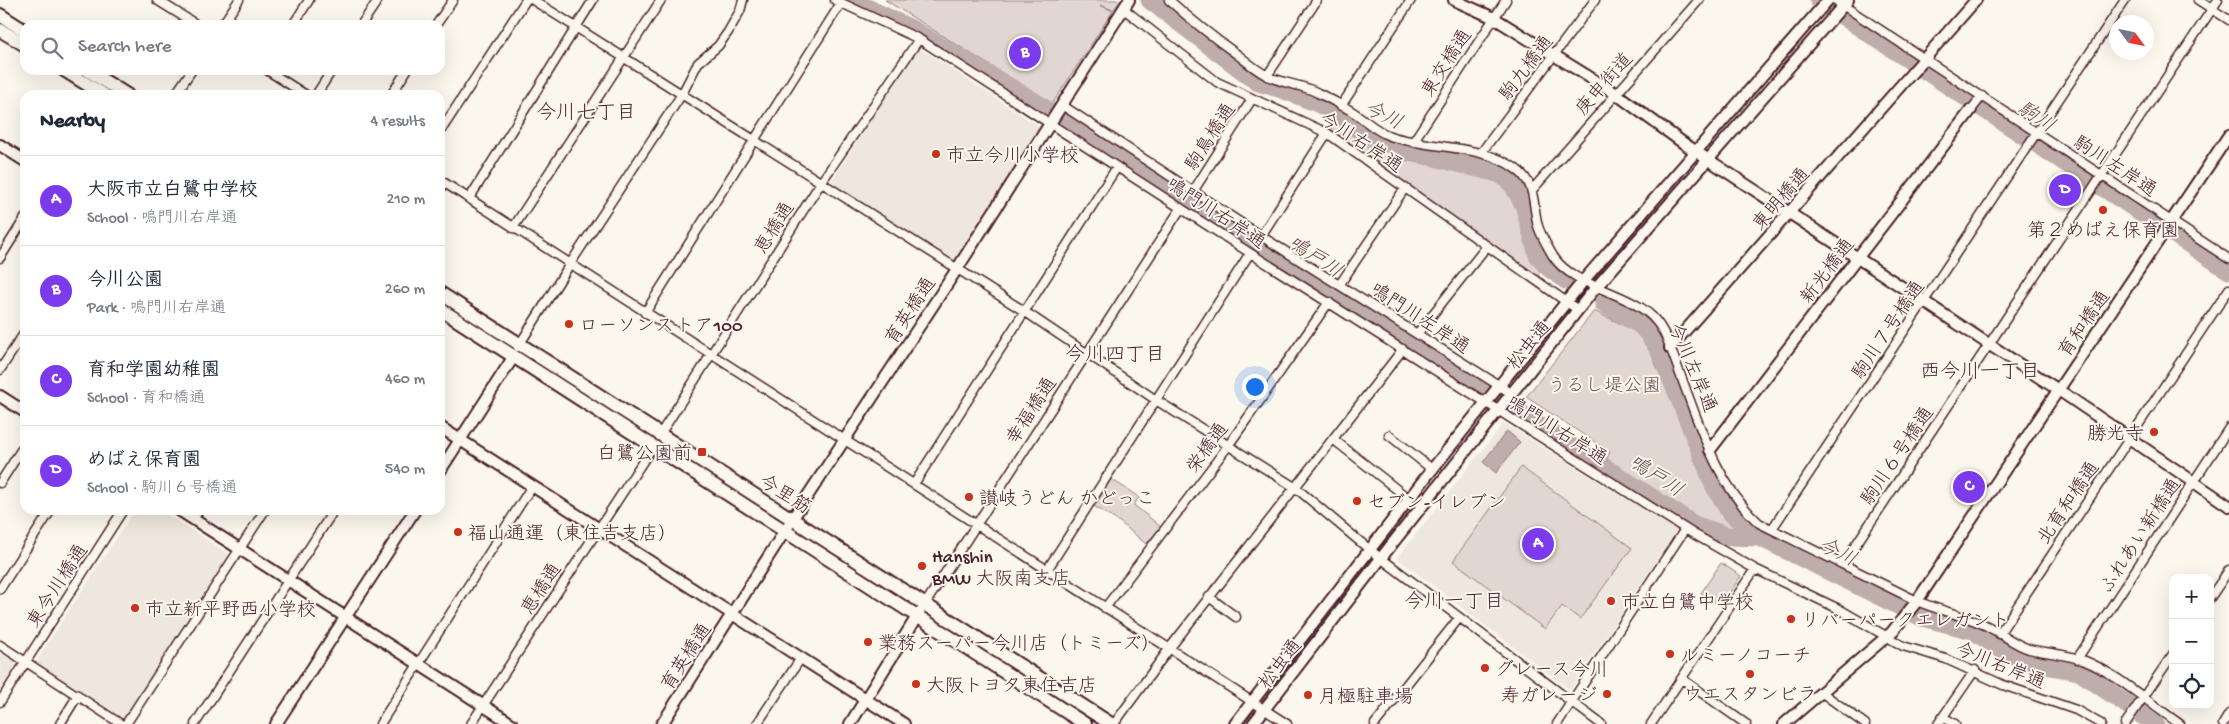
<!DOCTYPE html>
<html lang="en">
<head>
<meta charset="utf-8">
<style>
	body { margin:0; font-family:"Gochi Hand","Klee One",sans-serif; background:#f6f6f7; color:#1f2937 }
	.controls { position:absolute; right:15px; bottom:15px; display:grid; overflow:hidden; border-radius:10px; box-shadow:0 5px 20px #0002 }
	.controls button { width:45px; height:45px; display:grid; place-items:center; padding:0; border:0; border-bottom:1px solid #e0e1e3; background:#fff; color:#1f2937; font:25px sans-serif }
	.compass { position:absolute; left:2109px; top:15px; width:45px; height:45px; border-radius:50%; background:#fff; box-shadow:0 5px 20px #0002; rotate:123deg }
	.you { position:absolute; left:1254px; top:386px; width:18px; height:18px; margin:-12px; border:4px solid #fff; border-radius:50%; background:#1a73e8; box-shadow:0 0 0 8px #1a73e833 }
	.badge { display:grid; place-items:center; width:32px; height:32px; border-radius:50%; background:#7c3aed; color:#fff; font-size:16px; font-weight:700 }
	.pin { position:absolute; translate:-50% -50%; border:2px solid #fff; box-shadow:0 1px 5px #0006 }
	.list { margin:0; padding:0; list-style:none }
	h2 { display:flex; justify-content:space-between; align-items:center; height:65px; margin:0; padding:0 20px; font-size:21px }
	h2 small { font-size:16px; font-weight:400; color:#747a83 }
	.list li { display:grid; grid-template-columns:32px 1fr auto; gap:15px; align-items:center; box-sizing:border-box; height:90px; padding:0 20px; border-top:1px solid #e0e1e3 }
	.list b { display:block; font-size:19px; white-space:nowrap }
	.list p { margin:0; font-size:16px; white-space:nowrap; color:#747a83 }
	.list em { font-size:16px; font-style:normal; color:#747a83 }
	.icon { flex:none; width:28px; height:28px; fill:none; stroke:currentColor; stroke-width:2; stroke-linecap:round; stroke-linejoin:round }
	.map { position:relative; flex:none; width:2229px; height:724px; overflow:hidden }
	.search { position:absolute; background:#fff; box-shadow:0 5px 20px #0002; left:20px; top:20px; width:425px; height:55px; display:flex; align-items:center; gap:12px; box-sizing:border-box; padding:0 18px; border-radius:15px; color:#747a83; font-size:19px }
	.panel { position:absolute; background:#fff; box-shadow:0 5px 20px #0002; left:20px; top:90px; width:425px; height:425px; border-radius:15px }
	.map>svg:first-child { display:block }
	.built { fill:#eee7de }
	.green { fill:#e2d7d0; stroke:#967b7e }
	.water { fill:#bfadaa; stroke:#907477 }
	.lines { fill:none; stroke-linecap:round; stroke-linejoin:round }
	.river { stroke:#bfadaa; stroke-width:19 }
	.minor-casing { stroke:#4a1f2b; stroke-width:11 }
	.tertiary-casing { stroke:#4a1f2b; stroke-width:14 }
	.primary-casing { stroke:#4a1f2b; stroke-width:16 }
	.minor { stroke:#fbf7ec; stroke-width:8 }
	.tertiary { stroke:#fbf7ec; stroke-width:10 }
	.primary { stroke:#fbf7ec; stroke-width:12 }
	.poi-dot { fill:#c8321e; stroke:#fbf7ec; stroke-width:2 }
	.labels { text-anchor:middle; stroke-width:4; stroke-linejoin:round; paint-order:stroke }
	.street-label { font-size:19px; fill:#4a1f2b; stroke:#fbf7ec }
	.poi-label { font-size:19px; fill:#4a1f2b; stroke:#fbf7ec; text-anchor:start }
	.park-label { font-size:19px; fill:#704d54; stroke:#fbf7ec }
	.neighbourhood-label { font-size:20px; fill:#4a1f2b; stroke:#fbf7ec }
	.water-label { font-size:20px; font-style:italic; fill:#6d4a51; stroke:#fbf7ec }
</style>
</head>
<body>
<div class="map">
<svg width="2229" height="724" viewBox="0 0 2229 724">
	<rect width="100%" height="100%" fill="#fbf7ec"/>
	<filter id="ink" filterUnits="userSpaceOnUse"><feTurbulence type="fractalNoise" baseFrequency=".02" numOctaves="2"/><feDisplacementMap in="SourceGraphic" scale="10" xChannelSelector="R" yChannelSelector="G"/><feConvolveMatrix kernelMatrix="1 2 1 2 8 2 1 2 1" color-interpolation-filters="sRGB"/></filter>
	<g filter="url(#ink)">
		<path class="built" d="M921 49 1040 127 955 263 833 185 832 180 915 50Z
			M1504 423 1677 530 1570 690 1397 558Z
			M135 510H160L229 554 230 557 129 717 123 718 38 664V658Z
			M0 653 15 662 16 669 0 694Z"/>
		<path class="green" d="M885 0H1121L1113 10 1100 5 1113 11 1052 104Z
			M1336 123C1350 133 1364 146 1380 153 1410 166 1497 168 1514 196 1528 219 1524 249 1540 272L1537 276 1330 130Z
			M1594 311 1633 330 1648 346 1710 491 1722 513 1740 531C1705 532 1637 480 1606 460L1610 452 1526 397Z
			M1521 467 1632 548 1580 619 1562 606 1545 629 1453 561Z
			M1111 479 1139 497 1134 505 1161 527 1146 544 1121 523 1094 506Z
			M1721 563 1741 576 1721 606 1701 593Z"/>
		<path class="water" d="M1507 431 1520 442 1496 473 1483 462Z"/>
		<g class="lines">
			<path class="river" d="M850 0 909 28 1033 101 1694 525 1727 536 1760 537
				M1150 0 1258 82 1282 89 1320 104 1376 139 1406 150 1502 174 1514 186 1524 205 1538 255 1547 266 1566 280
				M1819 0 2229 270
				M1604 304 1644 327 1662 354 1714 485 1730 512 1760 537 1922 617 1973 630 1999 648 2023 661 2079 671 2155 724"/>
			<defs>
				<path id="minor" d="M157 0 197 25
					M533 0 1024 311 1156 400 1296 488 1370 550 1601 724
					M835 0 919 39 1250 253 1692 533 1755 569 1839 609 1903 646 1946 659 2003 685 2076 710 2101 724
					M1169 0C1191 20 1214 38 1238 55 1247 62 1256 70 1266 75 1282 84 1302 84 1318 93 1328 98 1338 103 1348 109 1363 117 1373 130 1390 136 1429 149 1483 144 1516 169 1537 184 1532 204 1538 226 1541 236 1548 247 1553 256 1573 288 1633 292 1656 321 1667 334 1673 355 1679 371 1699 423 1716 484 1759 523L1917 601C1940 611 1963 615 1985 625 2000 632 2013 644 2029 649 2047 653 2067 654 2085 661 2114 672 2153 706 2180 724
					M1835 0 2229 259
					M2198 0 2229 20
					M1124 9 1217 82 1327 133 1578 310
					M222 25 239 0
					M293 25 309 0
					M361 25 378 0
					M436 25 453 0
					M267 70 306 95
					M1267 76 1317 0
					M175 95 192 70
					M316 95 332 70
					M391 95 407 70
					M1062 105 1261 236 1511 393
					M1341 106 1411 0
					M1971 110 1982 96
					M440 132 526 0
					M1413 142 1506 0
					M1481 153 1595 0
					M440 180 1287 724
					M1194 190 1252 99
					M1532 190 1699 0
					M469 199 593 0
					M513 228 661 0
					M1261 236 1327 133
					M0 258 25 218
					M1340 284 1405 188
					M645 313 841 3
					M1417 334 1487 246
					M518 347 570 264 682 94 698 63 718 46 728 32 740 11 743 0
					M0 370 25 332
					M1389 435 1433 470
					M659 436 820 184 919 39
					M1333 439 1409 499
					M0 483 25 444
					M914 484 1117 167
					M193 519 199 510
					M1772 529 2125 0
					M1843 564 2218 0
					M1047 570 1250 253
					M0 589 51 510
					M1209 597 1236 617
					M2210 598 2229 570
					M1105 608 1228 446 1329 302
					M918 615 1181 208
					M1999 634 2229 289
					M0 645 121 724
					M2077 659 2229 428
					M1682 679 1746 724
					M1821 692 1865 724
					M0 702 123 510
					M1943 717 1955 724
					M60 724 78 695
					M126 724 265 510
					M195 724 334 510
					M380 724 532 486
					M471 724 653 446
					M757 724 801 658
					M1114 724 1169 649 1403 349
					M1375 724 1459 618
					M1557 724 1685 529
					M1651 724 1755 569
					M1938 724 1975 670
					M2125 724 2173 654
					M2223 724 2229 714"/>
				<path id="tertiary" d="M1454 0 1494 18 1615 93 1686 145 2066 395 2229 506
					M0 145 25 161
					M1670 348 1976 0
					M0 396 25 412
					M440 427 904 724
					M1710 450 1971 110
					M440 471 514 356
					M179 510 512 724
					M276 724 415 510
					M662 724 793 518 957 269 1129 0
					M850 724 918 615
					M1235 724 1426 477 1584 280 1828 0
					M1253 724 1392 544 1593 291 1848 0
					M1784 724 1892 632 1917 601 2229 135"/>
				<path id="primary" d="M0 15 25 31
					M0 30 25 45
					M64 70 104 95
					M87 70 127 95
					M440 293 1111 724
					M440 309 1085 724"/>
			</defs>
			<use href="#minor" class="minor-casing"/>
			<use href="#tertiary" class="tertiary-casing"/>
			<use href="#primary" class="primary-casing"/>
			<use href="#minor" class="minor"/>
			<use href="#tertiary" class="tertiary"/>
			<use href="#primary" class="primary"/>
		</g>
	</g>
	<g class="poi-dot">
		<circle cx="936" cy="154" r="5"/>
		<circle cx="2103" cy="210" r="5"/>
		<circle cx="569" cy="324" r="5"/>
		<circle cx="2154" cy="432" r="5"/>
		<rect x="697" y="447" width="10" height="10" rx="2.5"/>
		<circle cx="969" cy="497" r="5"/>
		<circle cx="1357" cy="501" r="5"/>
		<circle cx="458" cy="532" r="5"/>
		<circle cx="922" cy="566" r="5"/>
		<circle cx="1611" cy="601" r="5"/>
		<circle cx="135" cy="608" r="5"/>
		<circle cx="1791" cy="619" r="5"/>
		<circle cx="868" cy="642" r="5"/>
		<circle cx="1670" cy="654" r="5"/>
		<circle cx="1485" cy="668" r="5"/>
		<circle cx="1750" cy="674" r="5"/>
		<circle cx="916" cy="684" r="5"/>
		<circle cx="1607" cy="694" r="5"/>
		<circle cx="1308" cy="695" r="5"/>
	</g>
	<g class="labels">
		<g class="street-label">
			<text transform="translate(1445 62) rotate(-57)" y="7">東交橋通</text>
			<text transform="translate(1525 67) rotate(-53)" y="7">駒九橋通</text>
			<text transform="translate(1603 83) rotate(-49)" y="7">庚申街道</text>
			<text transform="translate(1209 136) rotate(-57)" y="7">駒鳥橋通</text>
			<text transform="translate(1362 141) rotate(33)" y="7">今川右岸通</text>
			<text transform="translate(2116 165) rotate(33)" y="7">駒川左岸通</text>
			<text transform="translate(1780 198) rotate(-49)" y="7">東明橋通</text>
			<text transform="translate(1217 212) rotate(33)" y="7">鳴門川右岸通</text>
			<text transform="translate(773 227) rotate(-58)" y="7">恵橋通</text>
			<text transform="translate(1826 270) rotate(-53)" y="7">新光橋通</text>
			<text transform="translate(909 310) rotate(-57)" y="7">育英橋通</text>
			<text transform="translate(1421 317) rotate(33)" y="7">鳴門川左岸通</text>
			<text transform="translate(2083 323) rotate(-56)" y="7">育和橋通</text>
			<text transform="translate(1887 329) rotate(-56)" y="7">駒川７号橋通</text>
			<text transform="translate(1528 344) rotate(-51)" y="7">松虫通</text>
			<text transform="translate(1694 367) rotate(67)" y="7">今川左岸通</text>
			<text transform="translate(1030 410) rotate(-57)" y="7">幸福橋通</text>
			<text transform="translate(1558 429) rotate(32)" y="7">鳴門川右岸通</text>
			<text transform="translate(1206 447) rotate(-54)" y="7">栄橋通</text>
			<text transform="translate(1896 455) rotate(-56)" y="7">駒川６号橋通</text>
			<text transform="translate(786 493) rotate(32)" y="7">今里筋</text>
			<text transform="translate(2067 502) rotate(-56)" y="7">北育和橋通</text>
			<text transform="translate(2139 535) rotate(-57)" y="7">ふれあい新橋通</text>
			<text transform="translate(56 585) rotate(-57)" y="7">東今川橋通</text>
			<text transform="translate(540 588) rotate(-57)" y="7">恵橋通</text>
			<text transform="translate(685 656) rotate(-57)" y="7">育英橋通</text>
			<text transform="translate(1279 663) rotate(-52)" y="7">松虫通</text>
			<text transform="translate(2001 664) rotate(22)" y="7">今川右岸通</text>
		</g>
		<g class="poi-label">
			<text x="946" y="161">市立今川小学校</text>
			<text x="2103" y="236" text-anchor="middle">第２めばえ保育園</text>
			<text x="579" y="331">ローソンストア100</text>
			<text x="2144" y="439" text-anchor="end">勝光寺</text>
			<text x="692" y="459" text-anchor="end">白鷺公園前</text>
			<text x="979" y="504">讃岐うどん かどっこ</text>
			<text x="1367" y="508">セブン-イレブン</text>
			<text x="468" y="539">福山通運（東住吉支店）</text>
			<text x="932" y="562">Hanshin<tspan x="932" dy="22">BMW 大阪南支店</tspan></text>
			<text x="1621" y="608">市立白鷺中学校</text>
			<text x="145" y="615">市立新平野西小学校</text>
			<text x="1801" y="626">リバーパークエレガント</text>
			<text x="878" y="649">業務スーパー今川店（トミーズ）</text>
			<text x="1680" y="661">ルミーノコーチ</text>
			<text x="1495" y="675">グレース今川</text>
			<text x="926" y="691">大阪トヨタ東住吉店</text>
			<text x="1750" y="700" text-anchor="middle">ウエスタンビラ</text>
			<text x="1597" y="701" text-anchor="end">寿ガレージ</text>
			<text x="1318" y="702">月極駐車場</text>
		</g>
		<g class="park-label">
			<text x="1604" y="391">うるし堤公園</text>
		</g>
		<g class="neighbourhood-label">
			<text x="586" y="118">今川七丁目</text>
			<text x="1115" y="360">今川四丁目</text>
			<text x="1980" y="377">西今川一丁目</text>
			<text x="1454" y="607">今川一丁目</text>
		</g>
		<g class="water-label">
			<text transform="translate(1384 114) rotate(27)" y="7">今川</text>
			<text transform="translate(2037 116) rotate(33)" y="7">駒川</text>
			<text transform="translate(1316 256) rotate(33)" y="7">鳴戸川</text>
			<text transform="translate(1657 475) rotate(33)" y="7">鳴戸川</text>
			<text transform="translate(1838 551) rotate(26)" y="7">今川</text>
		</g>
	</g>
</svg>
<div class="controls">
<button>+</button>
<button>−</button>
<button><svg class="icon" aria-label="locate" viewBox="0 0 24 24"><circle cx="12" cy="12" r="6"/><path d="M12 2v4M12 18v4M2 12h4M18 12h4"/></svg></button>
</div>
<svg class="compass" viewBox="-18 -18 36 36"><path d="M0-13l5 13h-10z" fill="#e53935"/><path d="M0 13l5-13h-10z" fill="#747a83"/></svg>
<div class="you"></div>
<div class="pin badge" style="left:1538px;top:544px">A</div>
<div class="pin badge" style="left:1025px;top:53px">B</div>
<div class="pin badge" style="left:1969px;top:487px">C</div>
<div class="pin badge" style="left:2065px;top:190px">D</div>
<div class="search"><svg class="icon" aria-label="search" viewBox="0 0 24 24"><circle cx="10" cy="10" r="6"/><path d="M15 15l6 6"/></svg>Search here</div>
<section class="panel">
<h2>Nearby<small>4 results</small></h2>
<ul class="list">
<li><span class="badge">A</span><div><b>大阪市立白鷺中学校</b><p>School · 鳴門川右岸通</p></div><em>210 m</em></li>
<li><span class="badge">B</span><div><b>今川公園</b><p>Park · 鳴門川右岸通</p></div><em>260 m</em></li>
<li><span class="badge">C</span><div><b>育和学園幼稚園</b><p>School · 育和橋通</p></div><em>460 m</em></li>
<li><span class="badge">D</span><div><b>めばえ保育園</b><p>School · 駒川６号橋通</p></div><em>540 m</em></li>
</ul>
</section>
</div>
</body>
</html>
